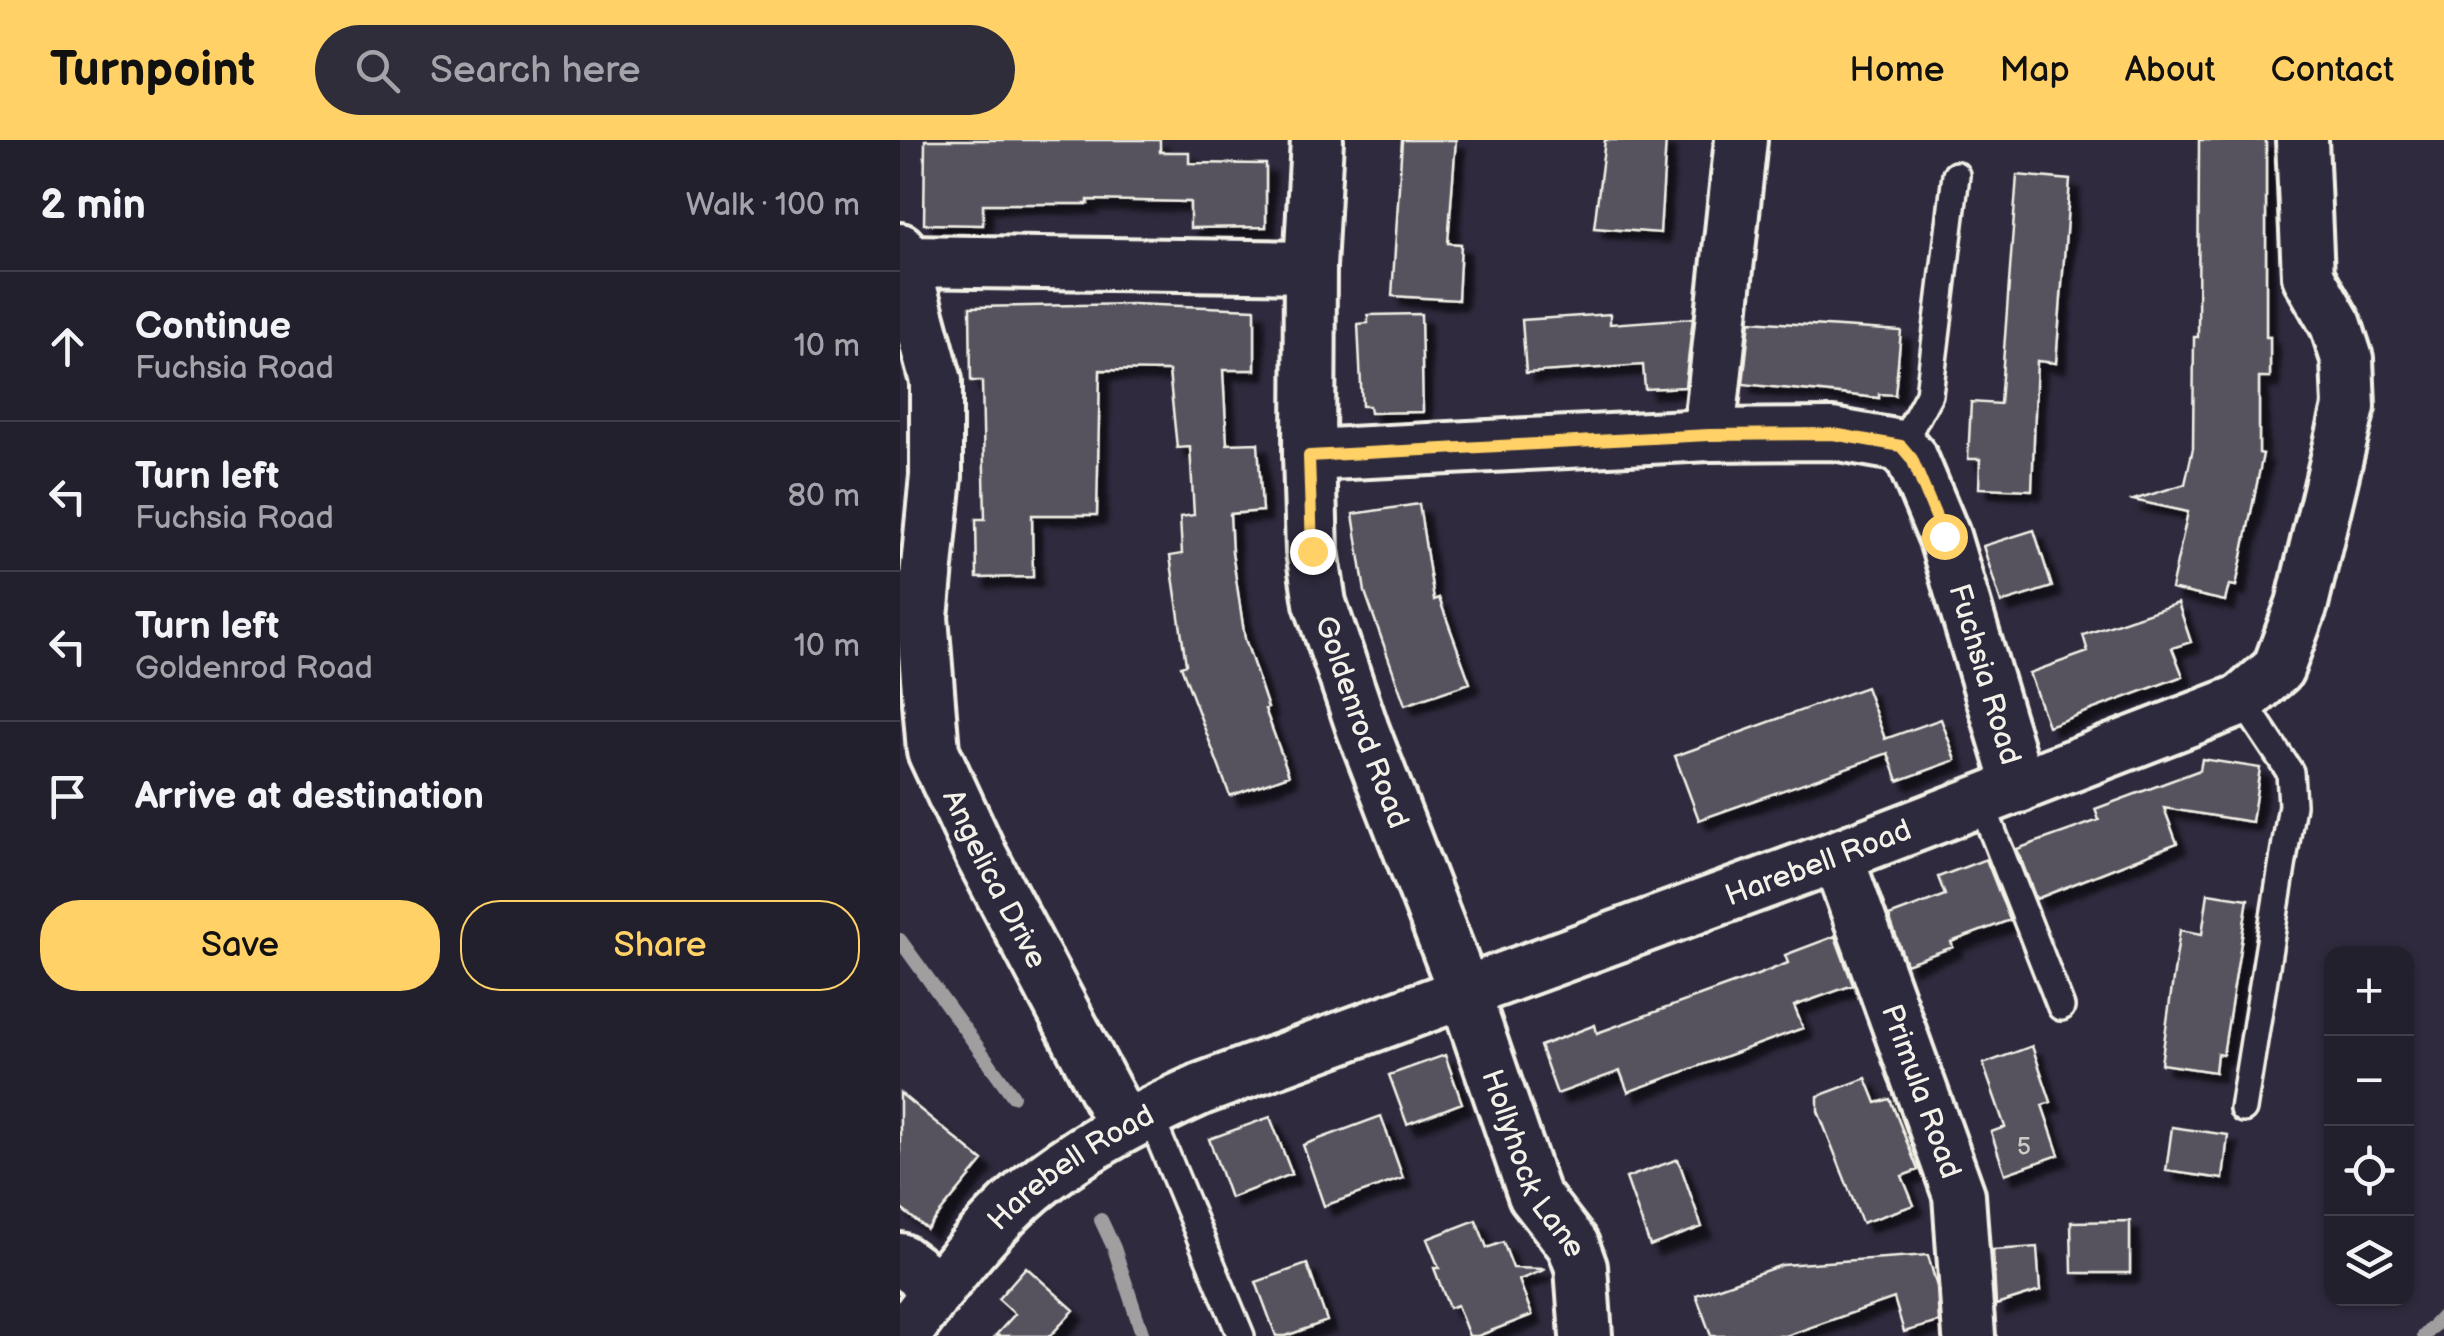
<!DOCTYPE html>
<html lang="en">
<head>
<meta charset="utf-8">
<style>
	body { margin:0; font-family:"Balsamiq Sans",sans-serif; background:#2f2d3a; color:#f1f3f6 }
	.controls { position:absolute; right:30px; bottom:30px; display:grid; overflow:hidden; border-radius:20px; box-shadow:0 2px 8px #0004 }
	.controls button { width:90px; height:90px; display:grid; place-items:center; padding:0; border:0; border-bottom:2px solid #403e4a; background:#23202e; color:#f1f3f6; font:50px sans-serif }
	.stop { position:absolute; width:30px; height:30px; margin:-22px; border:8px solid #ffd166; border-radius:50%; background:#fff }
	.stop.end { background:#ffd166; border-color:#fff; box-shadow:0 2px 10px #0008 }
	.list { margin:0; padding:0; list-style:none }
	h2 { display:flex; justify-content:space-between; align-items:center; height:130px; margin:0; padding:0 40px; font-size:42px }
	h2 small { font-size:32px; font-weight:400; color:#a3a3aa }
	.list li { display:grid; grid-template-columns:65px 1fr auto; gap:30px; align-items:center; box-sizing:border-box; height:150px; padding:0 40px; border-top:2px solid #403e4a }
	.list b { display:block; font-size:38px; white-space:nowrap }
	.list p { margin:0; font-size:32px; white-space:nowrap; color:#a3a3aa }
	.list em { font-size:32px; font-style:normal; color:#a3a3aa }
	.actions { display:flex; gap:20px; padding:30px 40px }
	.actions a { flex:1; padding:22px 0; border:2px solid #ffd166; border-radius:40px; text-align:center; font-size:35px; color:#ffd166 }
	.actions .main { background:#ffd166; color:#111 }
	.icon { flex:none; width:55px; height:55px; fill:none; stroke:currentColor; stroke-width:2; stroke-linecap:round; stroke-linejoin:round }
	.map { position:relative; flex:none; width:1544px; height:1196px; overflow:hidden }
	header { display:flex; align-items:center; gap:60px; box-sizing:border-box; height:140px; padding:0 50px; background:#ffd166; color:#111 }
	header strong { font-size:48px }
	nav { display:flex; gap:55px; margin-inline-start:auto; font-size:35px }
	.search { width:700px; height:90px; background:#2f2d3a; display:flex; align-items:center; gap:25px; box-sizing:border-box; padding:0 35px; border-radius:55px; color:#a3a3aa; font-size:38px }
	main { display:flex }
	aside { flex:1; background:#23202e }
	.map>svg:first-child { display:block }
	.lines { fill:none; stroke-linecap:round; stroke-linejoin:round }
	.stream { stroke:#a19ea0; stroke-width:14 }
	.building { fill:#56525f; stroke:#f4f1e8; stroke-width:2.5; filter:url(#shadow) }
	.lane-casing { stroke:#f4f1e8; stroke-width:32 }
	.street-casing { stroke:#f4f1e8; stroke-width:58 }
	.lane { stroke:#2f2a3d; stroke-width:25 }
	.street { stroke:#2f2a3d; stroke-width:50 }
	.route { stroke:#ffd166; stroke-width:12 }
	.labels { text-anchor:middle; stroke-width:10; stroke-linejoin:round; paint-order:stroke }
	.number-label { font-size:25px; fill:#ccc9c6 }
	.street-label { font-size:30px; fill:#f4f1e8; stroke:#2f2a3d }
</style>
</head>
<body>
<header>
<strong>Turnpoint</strong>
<div class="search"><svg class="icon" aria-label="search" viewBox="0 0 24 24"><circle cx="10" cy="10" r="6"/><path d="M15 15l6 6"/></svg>Search here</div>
<nav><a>Home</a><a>Map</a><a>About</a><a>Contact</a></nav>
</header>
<main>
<aside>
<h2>2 min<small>Walk · 100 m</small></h2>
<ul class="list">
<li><svg class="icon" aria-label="ahead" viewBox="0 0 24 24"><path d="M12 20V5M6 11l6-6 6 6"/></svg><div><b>Continue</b><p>Fuchsia Road</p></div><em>10 m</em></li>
<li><svg class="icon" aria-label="left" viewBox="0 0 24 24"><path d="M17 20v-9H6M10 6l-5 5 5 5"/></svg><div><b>Turn left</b><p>Fuchsia Road</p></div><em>80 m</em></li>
<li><svg class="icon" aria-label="left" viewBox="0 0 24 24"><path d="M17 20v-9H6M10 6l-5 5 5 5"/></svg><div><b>Turn left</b><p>Goldenrod Road</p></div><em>10 m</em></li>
<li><svg class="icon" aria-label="arrive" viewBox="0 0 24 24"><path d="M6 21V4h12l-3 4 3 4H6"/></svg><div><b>Arrive at destination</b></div></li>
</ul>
<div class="actions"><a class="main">Save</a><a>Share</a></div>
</aside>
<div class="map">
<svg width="1544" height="1196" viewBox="0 0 1544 1196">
	<defs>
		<filter id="shadow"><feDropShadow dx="9" dy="9" stdDeviation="2.5" flood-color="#0009"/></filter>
	</defs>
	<rect width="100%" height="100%" fill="#2f2a3d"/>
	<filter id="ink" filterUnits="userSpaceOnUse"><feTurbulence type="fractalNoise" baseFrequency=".01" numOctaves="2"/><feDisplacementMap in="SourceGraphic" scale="20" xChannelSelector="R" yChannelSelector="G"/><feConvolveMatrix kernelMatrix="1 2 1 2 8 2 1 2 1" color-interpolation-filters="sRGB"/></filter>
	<g filter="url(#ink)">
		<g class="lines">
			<path class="stream" d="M0 800 113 956
				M201 1080 214 1108 243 1196
				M1524 1196 1544 1175"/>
		</g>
		<path class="building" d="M25 0H260V12H289V23L366 24V87L290 88V62L188 60V64H83V85L24 84Z
			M502 0H556L548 103 561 104 558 160 492 156Z
			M705 0H766L760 93 694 88Z
			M1299 0H1366V197H1370V238H1359V313L1363 314 1336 446 1329 445 1325 461 1271 449 1288 372 1233 360 1285 344 1293 308 1294 197H1298Z
			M1117 35 1170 40 1156 223 1137 221 1132 350 1079 348 1080 319H1068L1071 262 1100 264Z
			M233 164 355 169V230H323L327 304 358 303 362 371 330 374 332 412 345 499 368 568 365 569 389 635 330 656 281 526 286 524 270 416 282 414 280 377 294 375 290 307 277 308 269 231 200 230 197 375H132L133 437 77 438 76 379H85L82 241H71L70 167Z
			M521 174 523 272 470 273 469 266H462L458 184 468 183V175Z
			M710 174V184L793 178 785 247 745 249 743 225 626 233 622 180Z
			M850 181 1001 191 995 255 979 254V258L843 244Z
			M519 364 534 460 539 458 570 543 505 565 465 452 453 374Z
			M1134 390 1152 447 1101 463 1083 406Z
			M1278 463 1291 502 1272 508 1283 536 1148 586 1129 533 1188 512 1183 495Z
			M966 547 985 599 1041 579 1056 620 998 641 988 613 799 680 775 616Z
			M1302 619 1360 628 1352 682 1264 668 1277 703 1136 759 1117 709 1199 680 1195 669 1300 630Z
			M1086 719 1110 780 1051 802 1053 807 1006 824 989 776 1045 755 1038 737Z
			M1308 753 1348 759 1323 915 1317 914 1315 932 1261 924 1280 790 1302 794Z
			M935 796 953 845 894 866 903 888 728 952 720 931 657 954 640 906 695 885 697 893 855 836 888 823 885 815Z
			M1132 906 1151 962 1142 965 1159 1015 1105 1034 1091 992 1105 987 1083 924Z
			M545 915 562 963 507 984 489 935Z
			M966 938 976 963 990 959 1018 1030 1002 1036 1014 1065 962 1083 918 971V956Z
			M0 953 83 1021 27 1089 0 1068Z
			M481 976 503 1038 424 1066 403 1005Z
			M370 977 392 1034 330 1058 309 999Z
			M1272 987 1328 995 1323 1039 1266 1031Z
			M778 1019 802 1087 750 1106 726 1038Z
			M576 1080 587 1108 603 1102 613 1128 646 1129 619 1140 632 1175 578 1196H569L557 1165 549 1168 534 1128H539L527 1099Z
			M1230 1081V1133H1172L1171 1082Z
			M1137 1107 1140 1151 1096 1165 1093 1110Z
			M1028 1115 1037 1147 1039 1182 1004 1192 994 1158 886 1196H811L796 1155 882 1125Z
			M407 1124 427 1181 386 1196H376L356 1142Z
			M126 1127 174 1170 150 1196H95L115 1174 98 1159Z"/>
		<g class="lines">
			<defs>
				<path id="lane" d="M1001 306 1029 254 1056 35
					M1342 560 1390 632 1392 665 1343 969
					M1081 662 1161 867
					M249 973 341 1196"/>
				<g id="street">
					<path id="s1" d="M417 0 410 127 409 315 412 411 420 463 463 590 565 854 634 1055 673 1105 681 1127 686 1196"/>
					<path id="s2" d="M0 109 36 241V336L22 477 33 611 81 715 224 986"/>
					<path d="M3 121 410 127"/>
					<path d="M809 295 841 0"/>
					<path id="s3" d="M409 315 809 295 933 294 1001 306 1012 319 1044 396 1119 647"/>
					<path id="s4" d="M937 716 1059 1055 1069 1196"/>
					<path d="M0 1119 39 1148"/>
					<path id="s5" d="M4 1196C45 1140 91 1078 147 1036 195 1000 246 974 301 949L937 716 1342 560 1378 529 1402 464 1449 267 1447 219 1436 185 1408 136 1402 0"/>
				</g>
			</defs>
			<use href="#lane" class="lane-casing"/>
			<use href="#street" class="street-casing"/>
			<use href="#lane" class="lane"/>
			<use href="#street" class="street"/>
		</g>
	</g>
	<g class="lines" filter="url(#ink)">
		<path class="route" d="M412 411 409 316 809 295 933 294 1001 306 1012 319 1044 396"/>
	</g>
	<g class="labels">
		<g class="number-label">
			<text x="1124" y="1014">5</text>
		</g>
		<g class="street-label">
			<text dy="10" stroke="none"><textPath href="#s3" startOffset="838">Fuchsia Road</textPath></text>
			<text dy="10" stroke="none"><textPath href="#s1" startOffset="590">Goldenrod Road</textPath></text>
			<text dy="10" stroke="none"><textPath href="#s5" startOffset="1050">Harebell Road</textPath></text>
			<text dy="10" stroke="none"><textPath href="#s2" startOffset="650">Angelica Drive</textPath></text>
			<text dy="10" stroke="none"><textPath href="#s4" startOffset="250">Primula Road</textPath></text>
			<text dy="10" stroke="none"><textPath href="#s1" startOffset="1065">Hollyhock Lane</textPath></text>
			<text dy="10" stroke="none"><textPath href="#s5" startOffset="240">Harebell Road</textPath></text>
		</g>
	</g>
</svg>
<div class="controls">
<button>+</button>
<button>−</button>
<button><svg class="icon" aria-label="locate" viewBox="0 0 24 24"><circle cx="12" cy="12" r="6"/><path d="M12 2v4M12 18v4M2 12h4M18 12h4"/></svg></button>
<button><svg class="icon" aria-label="layers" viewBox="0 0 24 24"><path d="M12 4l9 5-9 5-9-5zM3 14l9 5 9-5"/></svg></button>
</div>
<div class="stop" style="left:1044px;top:396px"></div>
<div class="stop end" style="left:412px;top:411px"></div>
</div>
</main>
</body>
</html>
